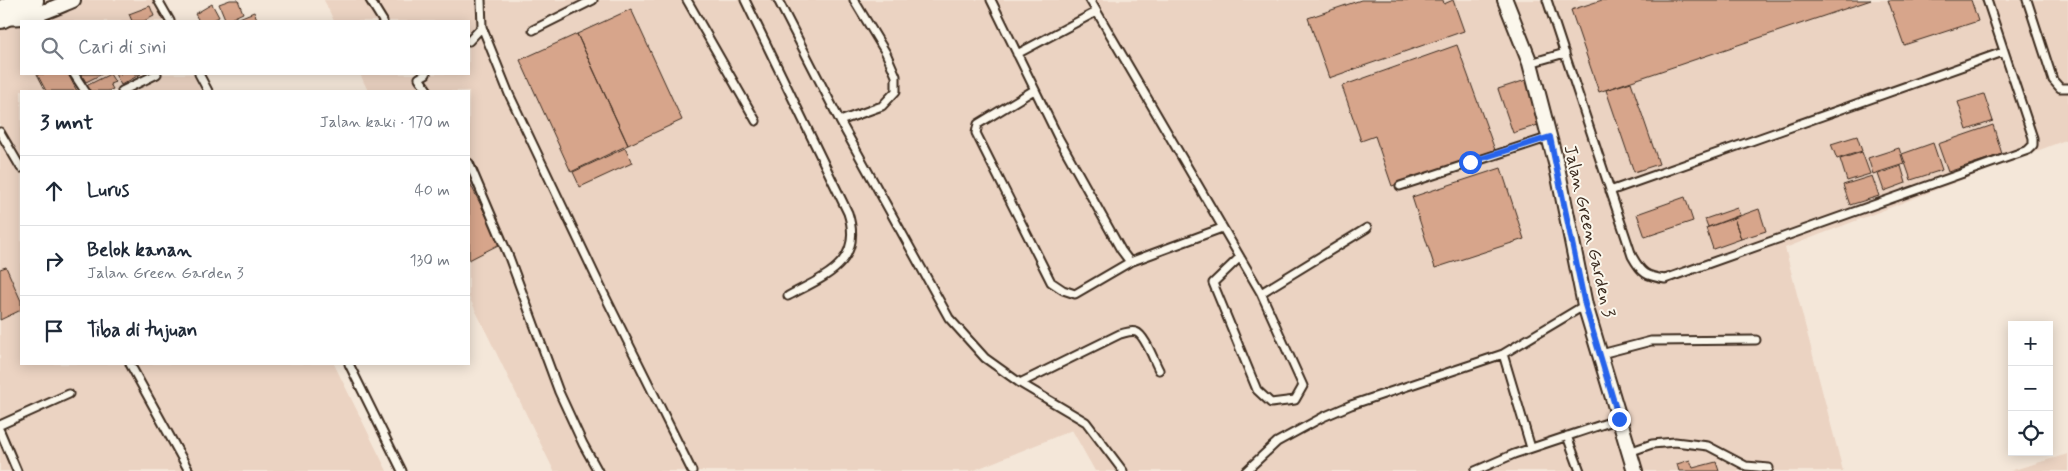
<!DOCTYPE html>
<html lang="id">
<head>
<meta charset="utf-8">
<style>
	body { margin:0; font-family:Mynerve,sans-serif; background:#f2f2f3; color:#1f2937 }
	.controls { position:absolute; right:15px; bottom:15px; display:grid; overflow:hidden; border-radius:0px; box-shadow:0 2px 12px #0003 }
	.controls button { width:45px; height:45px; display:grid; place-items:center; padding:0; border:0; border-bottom:1px solid #e0e1e3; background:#fff; color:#1f2937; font:25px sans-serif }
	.stop { position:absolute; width:15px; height:15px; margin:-11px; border:4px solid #2563eb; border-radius:50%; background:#fff }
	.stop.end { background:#2563eb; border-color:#fff; box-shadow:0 1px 5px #0008 }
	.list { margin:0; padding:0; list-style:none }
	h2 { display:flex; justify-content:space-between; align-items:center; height:65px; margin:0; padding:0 20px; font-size:21px }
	h2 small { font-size:16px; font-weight:400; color:#747a83 }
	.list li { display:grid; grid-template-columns:32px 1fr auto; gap:15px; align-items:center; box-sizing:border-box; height:70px; padding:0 20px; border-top:1px solid #e0e1e3 }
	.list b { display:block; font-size:19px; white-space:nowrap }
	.list p { margin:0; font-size:16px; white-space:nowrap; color:#747a83 }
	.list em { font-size:16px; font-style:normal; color:#747a83 }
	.icon { flex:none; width:28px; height:28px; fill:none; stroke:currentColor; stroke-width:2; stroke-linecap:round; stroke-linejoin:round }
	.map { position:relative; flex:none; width:2068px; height:471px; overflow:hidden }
	.search { position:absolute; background:#fff; box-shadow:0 2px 12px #0003; left:20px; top:20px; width:450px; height:55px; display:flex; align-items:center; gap:12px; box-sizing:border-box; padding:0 18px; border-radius:0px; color:#747a83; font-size:19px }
	.panel { position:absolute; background:#fff; box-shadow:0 2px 12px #0003; left:20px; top:90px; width:450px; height:275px; border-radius:0px }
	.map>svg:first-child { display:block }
	.built { fill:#ebd3c2 }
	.building { fill:#d7a58b; stroke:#3b2a1e }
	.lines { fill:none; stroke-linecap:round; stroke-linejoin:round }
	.lane-casing { stroke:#3b2a1e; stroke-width:11 }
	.street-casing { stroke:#3b2a1e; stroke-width:18 }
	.highway-casing { stroke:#3b2a1e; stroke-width:30 }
	.lane { stroke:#fbf7ec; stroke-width:7 }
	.street { stroke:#fbf7ec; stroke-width:14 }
	.highway { stroke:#fbf7ec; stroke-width:26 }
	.route { stroke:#2563eb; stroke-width:6 }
	.labels { text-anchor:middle; stroke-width:4; stroke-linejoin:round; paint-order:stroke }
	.street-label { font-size:18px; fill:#3b2a1e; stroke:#fbf7ec }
</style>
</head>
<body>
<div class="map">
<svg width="2068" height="471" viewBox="0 0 2068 471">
	<rect width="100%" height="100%" fill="#f4e7d9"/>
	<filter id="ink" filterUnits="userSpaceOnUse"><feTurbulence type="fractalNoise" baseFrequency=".02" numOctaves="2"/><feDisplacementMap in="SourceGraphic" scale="10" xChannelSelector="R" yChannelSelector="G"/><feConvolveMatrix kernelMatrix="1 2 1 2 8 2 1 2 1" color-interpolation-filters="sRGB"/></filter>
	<g filter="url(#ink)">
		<path class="built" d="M42 0H157L167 21H21V74H193L201 91H21V364H334L387 471H0V17Z
			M324 0H2068V139L1785 248 1843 471H1095L1072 430 972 471H554L469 297V91H368L360 74H469V21H334Z
			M2068 454V471H2010Z"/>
		<path class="building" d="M230 0H238L243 13 226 21 219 4Z
			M1361 0H1443L1444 4 1453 0 1464 31 1329 78 1308 18Z
			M1602 0H1871L1599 92 1571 10Z
			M1888 0H1971L1978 21 1904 45Z
			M212 4 219 17 211 21H199L195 14Z
			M150 6 154 16 144 21H132L129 14Z
			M631 9 682 120 628 145 577 34Z
			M254 12 258 21H235L234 20Z
			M577 34 628 145 571 172 520 60Z
			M1457 45 1495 150 1392 186 1375 136 1361 141 1342 86Z
			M37 74H68L77 91H46Z
			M81 74H102L86 82Z
			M110 74 115 82 110 84 113 89 108 91H89L86 86Z
			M115 74H141L121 85Z
			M1526 80 1541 124 1513 133 1498 89Z
			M1631 82 1659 164 1634 172 1606 90Z
			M1984 94 1993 121 1967 130 1958 102Z
			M1993 125 2002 154 1948 172 1938 144Z
			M1857 136 1862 151 1837 159 1831 144Z
			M1933 143 1942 170 1911 180 1902 154Z
			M625 148 632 163 580 187 573 172Z
			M1899 148 1904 164 1873 174 1868 158Z
			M1862 152 1870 174 1847 181 1840 159Z
			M1901 166 1906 183 1884 191 1878 174Z
			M1501 168 1524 239 1435 268 1412 197Z
			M1872 176 1879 196 1850 205 1843 185Z
			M469 181 500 244 469 260Z
			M1685 197 1693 221 1645 237 1637 214Z
			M1737 208 1740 215 1708 227 1705 219Z
			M1759 209 1766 231 1741 239 1734 218Z
			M1734 218 1741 239 1713 249 1706 228Z
			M6 267 21 301V310L0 320V269Z
			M1690 460 1693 468 1716 462 1719 471H1679L1677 464Z"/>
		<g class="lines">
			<defs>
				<path id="lane" d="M158 0 170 21
					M370 0 383 21
					M481 0 482 27 509 94 604 294 692 471
					M687 0 756 121
					M745 0 848 213C864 263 825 276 788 296
					M778 0 840 121 949 318 985 358 1020 383 1086 422 1123 471
					M991 0 1058 137 1121 250 1130 262 1222 228
					M1090 0 1240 257 1261 293 1303 386 1295 400 1271 403 1257 390 1213 283 1240 257
					M1547 0 1632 256C1642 274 1646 276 1665 279L2028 150 2033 145V138L1987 0
					M2027 0 2053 80 2060 88H2068
					M533 30 593 0
					M469 41 482 27
					M1017 54 1096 12
					M1530 63 1565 53
					M74 74 85 91
					M199 74 208 91
					M426 74 419 78 428 91
					M1034 90 978 124 976 133 1051 282 1063 290 1075 294 1130 262
					M122 91 157 74
					M840 121 882 106 896 91V76L886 53 854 0
					M0 132 21 168
					M469 163 509 257 559 392 583 444 598 471
					M1400 186 1550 137
					M1610 191 2003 52
					M1261 293 1367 228
					M1503 354 1531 448
					M1601 354 1651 341 1756 340
					M130 364 189 471
					M349 364 402 471
					M1020 383 1120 334C1125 333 1131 330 1136 332 1145 335 1154 361 1159 370
					M0 425 69 394
					M0 431 17 471
					M1567 436 1580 471
					M1629 452 1652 444 1675 442 1708 446 1746 466 1769 468
					M1246 471 1277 442 1323 417 1351 405 1503 354 1585 305
					M1475 471 1514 454 1619 419"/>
				<path id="street" d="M1505 0 1530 63 1557 167 1585 305 1635 471
					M6 17C31 20 51 9 73 0"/>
				<path id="highway" d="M0 15 30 0"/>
			</defs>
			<use href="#lane" class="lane-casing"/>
			<use href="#street" class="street-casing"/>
			<use href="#highway" class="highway-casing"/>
			<use href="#lane" class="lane"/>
			<use href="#street" class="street"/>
			<use href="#highway" class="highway"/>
		</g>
	</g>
	<g class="lines" filter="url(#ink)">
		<path class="route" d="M1470 162 1550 137 1585 305 1619 419"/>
	</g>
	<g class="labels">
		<g class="street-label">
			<text transform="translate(1590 231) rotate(77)" y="6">Jalan Green Garden 3</text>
		</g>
	</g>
</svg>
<div class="controls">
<button>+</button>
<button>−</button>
<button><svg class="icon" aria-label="locate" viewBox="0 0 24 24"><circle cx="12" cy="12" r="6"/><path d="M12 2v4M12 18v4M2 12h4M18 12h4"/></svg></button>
</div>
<div class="stop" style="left:1470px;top:162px"></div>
<div class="stop end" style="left:1619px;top:419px"></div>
<div class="search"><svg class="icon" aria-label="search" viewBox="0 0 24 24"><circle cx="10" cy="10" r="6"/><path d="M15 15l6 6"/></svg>Cari di sini</div>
<section class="panel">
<h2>3 mnt<small>Jalan kaki · 170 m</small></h2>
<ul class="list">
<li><svg class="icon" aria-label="ahead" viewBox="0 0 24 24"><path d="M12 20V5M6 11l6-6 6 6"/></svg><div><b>Lurus</b></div><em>40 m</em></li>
<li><svg class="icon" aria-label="right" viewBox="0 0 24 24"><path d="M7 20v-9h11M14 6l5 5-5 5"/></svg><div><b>Belok kanan</b><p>Jalan Green Garden 3</p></div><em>130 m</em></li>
<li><svg class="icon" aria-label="arrive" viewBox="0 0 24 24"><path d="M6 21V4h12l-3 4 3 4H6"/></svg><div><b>Tiba di tujuan</b></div></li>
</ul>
</section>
</div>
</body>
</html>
